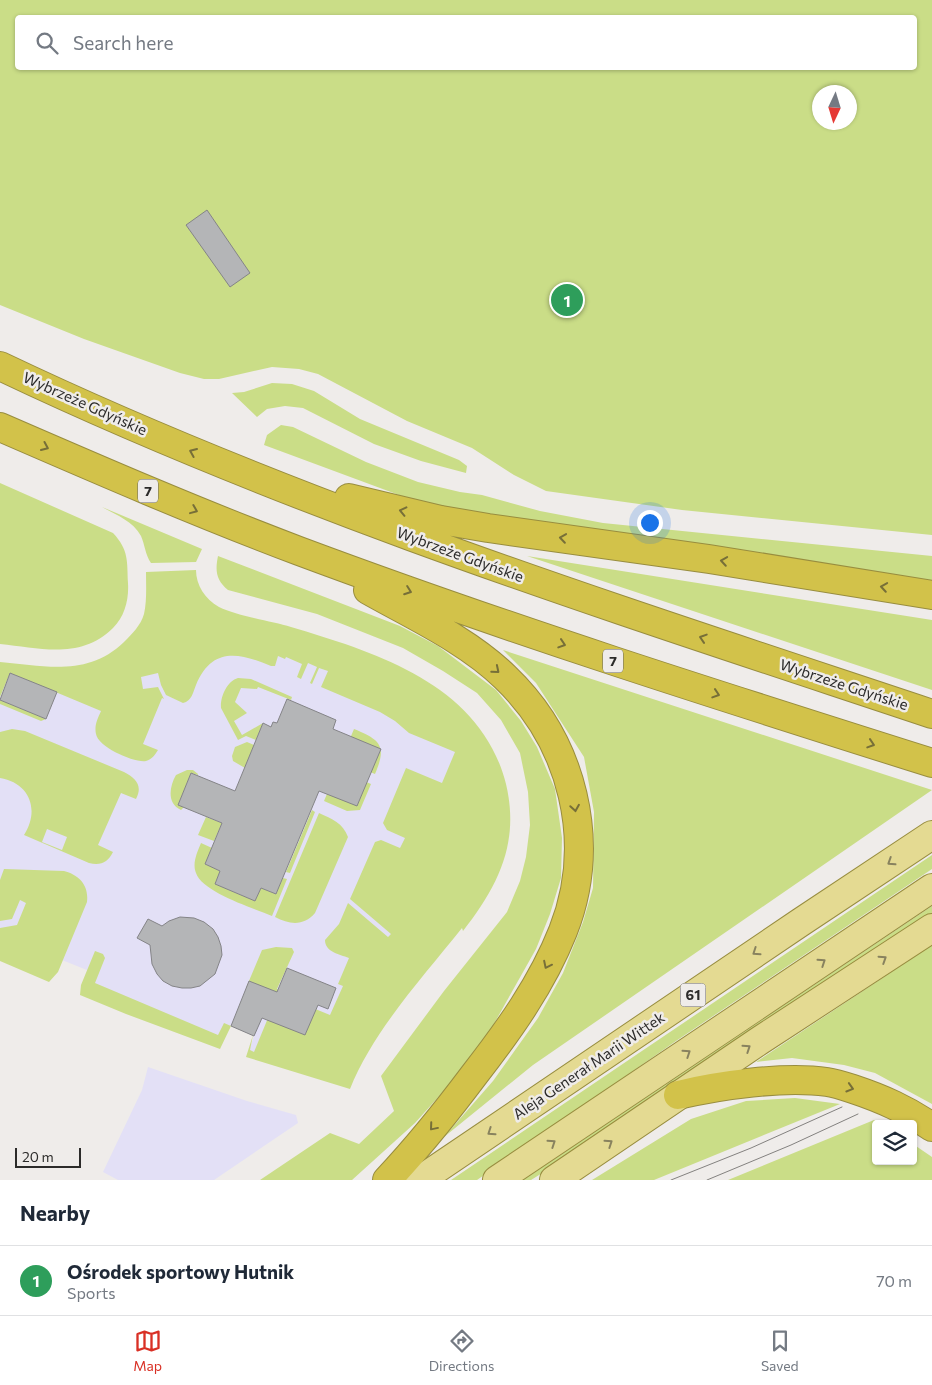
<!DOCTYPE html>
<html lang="en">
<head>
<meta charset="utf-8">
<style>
	body { margin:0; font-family:Commissioner,sans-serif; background:#f2f2f3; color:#1f2937 }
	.controls { position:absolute; right:15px; bottom:15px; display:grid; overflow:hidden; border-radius:5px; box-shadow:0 1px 4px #0004 }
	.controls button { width:45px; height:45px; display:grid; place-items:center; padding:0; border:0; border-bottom:1px solid #e0e1e3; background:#fff; color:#1f2937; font:25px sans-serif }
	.compass { position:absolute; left:812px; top:85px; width:45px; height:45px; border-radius:50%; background:#fff; box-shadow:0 1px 4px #0004; rotate:184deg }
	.scale { position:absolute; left:15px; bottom:12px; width:66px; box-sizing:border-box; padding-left:5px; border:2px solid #2c2b2a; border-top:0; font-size:14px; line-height:18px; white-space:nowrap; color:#2c2b2a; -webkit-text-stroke:4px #efecea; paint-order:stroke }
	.you { position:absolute; left:649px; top:522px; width:18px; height:18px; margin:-12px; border:4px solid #fff; border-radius:50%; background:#1a73e8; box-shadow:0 0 0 8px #1a73e833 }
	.badge { display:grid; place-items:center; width:32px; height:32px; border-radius:50%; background:#d93025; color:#fff; font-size:16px; font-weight:700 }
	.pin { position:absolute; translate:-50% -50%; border:2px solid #fff; box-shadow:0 1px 5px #0006 }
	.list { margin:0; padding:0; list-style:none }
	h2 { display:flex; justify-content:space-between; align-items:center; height:65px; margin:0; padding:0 20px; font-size:21px }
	h2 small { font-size:16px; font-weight:400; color:#747a83 }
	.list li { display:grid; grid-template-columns:32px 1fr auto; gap:15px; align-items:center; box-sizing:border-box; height:70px; padding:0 20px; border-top:1px solid #e0e1e3 }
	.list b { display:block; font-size:19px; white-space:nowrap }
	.list p { margin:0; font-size:16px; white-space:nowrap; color:#747a83 }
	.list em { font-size:16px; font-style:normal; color:#747a83 }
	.icon { flex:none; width:28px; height:28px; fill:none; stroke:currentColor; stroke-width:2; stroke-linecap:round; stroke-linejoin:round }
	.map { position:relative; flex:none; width:932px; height:1180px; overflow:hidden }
	.search { position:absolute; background:#fff; box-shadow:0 1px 4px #0004; left:15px; right:15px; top:15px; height:55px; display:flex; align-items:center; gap:12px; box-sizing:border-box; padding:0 18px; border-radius:5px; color:#747a83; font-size:19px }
	.sheet { height:135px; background:#fff }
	nav { display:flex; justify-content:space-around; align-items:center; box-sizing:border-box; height:70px; border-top:1px solid #e0e1e3; background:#fff; font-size:14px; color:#747a83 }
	nav a { display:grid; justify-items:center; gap:2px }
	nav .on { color:#d93025 }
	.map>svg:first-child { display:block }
	.industrial { fill:#e3e0f6 }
	.green { fill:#cadd87; fill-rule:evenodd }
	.building { fill:#b4b5b7; stroke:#848487 }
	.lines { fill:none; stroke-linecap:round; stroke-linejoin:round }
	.major-casing { stroke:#988d3f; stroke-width:30 }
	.highway-casing { stroke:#988d3f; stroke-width:30 }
	.major { stroke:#e4da92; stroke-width:28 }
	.highway { stroke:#d2c24a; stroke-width:28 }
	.tram { stroke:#83817f; stroke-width:1 }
	.oneway { stroke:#776f38 }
	.oneway2 { stroke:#88825e }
	.labels { text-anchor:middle; stroke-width:5; stroke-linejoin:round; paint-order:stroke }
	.shield { fill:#efecea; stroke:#666564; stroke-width:1 }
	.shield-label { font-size:14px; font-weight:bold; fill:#2c2b2a }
	.street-label { font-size:15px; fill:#2c2b2a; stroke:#efecea }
</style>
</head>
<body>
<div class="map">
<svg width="932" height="1180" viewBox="0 0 932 1180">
	<rect width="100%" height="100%" fill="#efecea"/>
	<path class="industrial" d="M147 637 286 651 462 724 477 774 413 914 314 1071 249 1051 254 1036 230 1025 222 1042 82 985 87 970 62 960 0 948V665L91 671Z
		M148 1067 247 1101 296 1115 298 1123 214 1180H118L103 1172 142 1090Z"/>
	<path class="green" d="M0 0H932V535L682 510 546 491 514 475 472 448 407 421 318 374 299 369 272 367 219 379H204L180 373 84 339 0 305ZM18 18H914V68H18ZM820 92H850V122H820Z
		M272 383 292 384 314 391 360 419 459 460 467 466 466 473 421 461 374 444 303 408 285 406 267 409 257 417 232 393 244 392Z
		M281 425 293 427 366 462 418 482 460 492 482 495 540 511 603 523 932 556V585L486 515 407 498 264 445 267 435Z
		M0 483 113 533C129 550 127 561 128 583 129 599 125 616 113 628 81 660 40 648 0 644Z
		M102 507 202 549 196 562 151 563C145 554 145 545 141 536 133 521 116 515 102 507Z
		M218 556 400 626 438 646 496 690 521 721 537 747 555 789 562 838 561 878 550 914 536 949 486 1038 450 1084 415 1123 352 1180H260L330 1133 359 1144 394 1111 381 1076 444 991 507 912 520 881 526 857 530 825 528 792 520 753 501 720 477 693 443 671 403 648 317 614 228 590C216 580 215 571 218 556Z
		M527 556 932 620V690Z
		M196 570C196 585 205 599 219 607 237 616 271 621 291 627 378 653 481 685 506 784 520 843 498 886 463 931L462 928C423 977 373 1031 350 1089L246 1057 253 1035 250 1050 254 1052 275 1001 246 988 262 950 276 947 292 948 294 952 277 989 304 1001 303 1004 330 1015 343 986 338 984 349 958C339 954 325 952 325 940L339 924 348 903 388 937 391 934 350 899 375 842 381 840 400 848 405 838 387 830 383 823 406 768 442 783 455 752 409 733 395 721 380 712 321 687 328 671 319 668 312 684 310 683 317 667 308 663 301 679 297 677 302 664 286 657 285 659 278 656 275 666H271C240 653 212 646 196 685 193 692 192 701 183 703L166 695 161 685 158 673 141 677 143 689 158 687 164 699 162 698 143 744 158 750C155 755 152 759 146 761 134 763 98 747 96 734 94 725 98 718 101 711L10 673 0 697V662C45 666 88 677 124 642 132 634 141 625 144 614 147 601 146 585 146 572Z
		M503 650 932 790 533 1065 444 1137 493 1081 538 1018 563 973 583 922 593 888 594 812 584 757 536 683Z
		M238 678 251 679 292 697 291 700 258 687 257 689 241 688 235 702 247 713 234 721 242 735 263 723 256 740 246 736 238 740 221 708C220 697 227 681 238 678Z
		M0 700 46 719 41 721 0 704Z
		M12 729 25 731 124 772C136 778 143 786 136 799L121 793 98 845 113 852C108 862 101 866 89 863L24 835C40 810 30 783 0 778V732ZM47 829 67 837 62 850 42 842Z
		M354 729C381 740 387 746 375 774L341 760Z
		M247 742 254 745 245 768 233 761 232 756 235 747Z
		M187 770H193L198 774V775L191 773 178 805 184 807 181 810C167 804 169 787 176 775Z
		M337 770 371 784 360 810 347 811 324 801Z
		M312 810 315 812 290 873 286 872Z
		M319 813C332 819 343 823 348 837L315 913C304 926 290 925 275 917Z
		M206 817 222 823 214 841 198 835Z
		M201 843 212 848 205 864 220 871 215 884 255 901 261 888 276 894 283 878 287 879 272 916C253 908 202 892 196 873 192 863 197 853 201 843Z
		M932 855V869L676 1041 477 1180H451Z
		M4 869 64 871C79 875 89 885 87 902L58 972 49 982 0 961V928L17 925 26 903 20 900 12 919 0 921V880Z
		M932 906V916L552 1167 531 1180H523Z
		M932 945V1104L875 1073 844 1065 792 1058 756 1062Z
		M95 951 103 954 105 958 95 983 218 1035 224 1023 231 1026 220 1049 126 1014 80 995 81 985Z
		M795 1098 840 1104 654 1180H592L691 1119 746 1101Z
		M874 1120 880 1124H876V1161H913V1144L932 1157V1180H728Z"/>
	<path class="building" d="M207 210 250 273 230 287 186 225Z
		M10 673 57 692 46 719 0 700Z
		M287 699 336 720 333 729 381 749 357 806 319 791 276 894 261 888 255 901 215 884 220 871 205 864 222 823 178 805 191 773 235 791 263 723 271 727 273 722 277 723Z
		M180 917 194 918 204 922 213 929 218 937 221 946 222 955 215 974 200 986 191 988H182L172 986 163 981 157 974 152 964 150 945 137 938 148 919 162 926 169 921Z
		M287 968 336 988 328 1009 318 1005 305 1035 262 1018 254 1036 231 1026 249 981 277 992Z"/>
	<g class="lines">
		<defs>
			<path id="major" d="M420 1180 801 922 932 835
				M497 1180 932 888
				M554 1180 759 1041 932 928"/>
			<path id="highway" d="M0 366C300 509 617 609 932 714
				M0 427C99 470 198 513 299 551 508 629 720 696 932 763
				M349 498 441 520 488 528 709 559 932 595
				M368 590C414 616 467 640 505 677 573 742 598 842 563 931 542 984 509 1030 474 1075 447 1111 418 1147 387 1180
				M678 1095C720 1085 784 1076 827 1082 835 1083 844 1086 853 1089 883 1099 905 1109 932 1127"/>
		</defs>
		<use href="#major" class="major-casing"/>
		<use href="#highway" class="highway-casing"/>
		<use href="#major" class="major"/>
		<use href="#highway" class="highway"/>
		<path class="tram" d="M671 1180 751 1148 842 1107
			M707 1180 791 1145 858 1114"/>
	</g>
	<defs><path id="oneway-chevron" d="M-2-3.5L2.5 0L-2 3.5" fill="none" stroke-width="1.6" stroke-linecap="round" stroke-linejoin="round" transform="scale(1.25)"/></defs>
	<g class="oneway">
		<use href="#oneway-chevron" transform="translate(45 447) rotate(24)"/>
		<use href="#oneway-chevron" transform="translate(193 452) rotate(-157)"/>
		<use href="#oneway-chevron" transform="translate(194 510) rotate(22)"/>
		<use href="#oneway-chevron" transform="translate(403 511) rotate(-167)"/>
		<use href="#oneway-chevron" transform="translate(563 538) rotate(-172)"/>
		<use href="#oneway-chevron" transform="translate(724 561) rotate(-171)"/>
		<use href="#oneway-chevron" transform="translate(884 587) rotate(-171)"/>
		<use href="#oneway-chevron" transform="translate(408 591) rotate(20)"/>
		<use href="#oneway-chevron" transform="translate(703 638) rotate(-162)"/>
		<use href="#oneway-chevron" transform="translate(562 644) rotate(18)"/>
		<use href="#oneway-chevron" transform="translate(496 670) rotate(40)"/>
		<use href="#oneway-chevron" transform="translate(716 694) rotate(18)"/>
		<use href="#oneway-chevron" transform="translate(871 744) rotate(18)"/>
		<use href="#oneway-chevron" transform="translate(575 808) rotate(81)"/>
		<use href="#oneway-chevron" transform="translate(547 965) rotate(116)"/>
		<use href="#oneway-chevron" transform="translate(850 1088) rotate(17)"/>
		<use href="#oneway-chevron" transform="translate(433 1127) rotate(130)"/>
	</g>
	<g class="oneway2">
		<use href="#oneway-chevron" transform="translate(891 862) rotate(147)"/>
		<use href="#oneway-chevron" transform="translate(756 952) rotate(146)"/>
		<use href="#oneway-chevron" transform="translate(883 959) rotate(-33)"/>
		<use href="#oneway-chevron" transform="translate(822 962) rotate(-34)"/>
		<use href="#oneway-chevron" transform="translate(747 1048) rotate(-34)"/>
		<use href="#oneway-chevron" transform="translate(687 1053) rotate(-34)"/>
		<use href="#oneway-chevron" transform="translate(491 1132) rotate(146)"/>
		<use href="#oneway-chevron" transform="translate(552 1143) rotate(-34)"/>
		<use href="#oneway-chevron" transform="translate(609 1143) rotate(-34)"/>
	</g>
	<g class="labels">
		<g class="shield">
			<rect x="138" y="479.5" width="20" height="23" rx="4"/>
			<rect x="603" y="649.5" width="20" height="23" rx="4"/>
			<rect x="680.5" y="983.5" width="25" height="23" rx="4"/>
		</g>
		<g class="shield-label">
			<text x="148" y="496">7</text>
			<text x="613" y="666">7</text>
			<text x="693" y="1000">61</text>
		</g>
		<g class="street-label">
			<text transform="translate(85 404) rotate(24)" y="5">Wybrzeże Gdyńskie</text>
			<text transform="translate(460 555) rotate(20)" y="5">Wybrzeże Gdyńskie</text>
			<text transform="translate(844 685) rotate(18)" y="5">Wybrzeże Gdyńskie</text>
			<text transform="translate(589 1066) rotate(-34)" y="5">Aleja Generał Marii Wittek</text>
		</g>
	</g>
</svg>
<div class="controls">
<button><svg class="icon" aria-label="layers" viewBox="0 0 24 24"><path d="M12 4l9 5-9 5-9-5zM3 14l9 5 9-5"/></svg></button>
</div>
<svg class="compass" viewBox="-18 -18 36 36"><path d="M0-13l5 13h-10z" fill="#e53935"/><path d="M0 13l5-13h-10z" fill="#747a83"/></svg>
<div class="scale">20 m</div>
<div class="you"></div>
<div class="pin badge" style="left:567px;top:300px;background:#2e9e5b">1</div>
<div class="search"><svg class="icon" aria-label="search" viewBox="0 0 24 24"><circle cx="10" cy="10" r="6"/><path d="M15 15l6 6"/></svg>Search here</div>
</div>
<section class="sheet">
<h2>Nearby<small></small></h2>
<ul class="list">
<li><span class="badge" style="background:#2e9e5b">1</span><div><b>Ośrodek sportowy Hutnik</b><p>Sports</p></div><em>70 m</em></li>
</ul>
</section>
<nav>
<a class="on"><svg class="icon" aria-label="map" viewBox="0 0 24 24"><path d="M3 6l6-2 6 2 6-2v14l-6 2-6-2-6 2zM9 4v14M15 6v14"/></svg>Map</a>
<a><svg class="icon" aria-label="directions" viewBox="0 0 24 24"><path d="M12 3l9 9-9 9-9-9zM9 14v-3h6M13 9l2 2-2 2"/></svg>Directions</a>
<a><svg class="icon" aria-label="saved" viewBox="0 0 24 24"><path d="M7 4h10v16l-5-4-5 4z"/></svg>Saved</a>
</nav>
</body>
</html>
